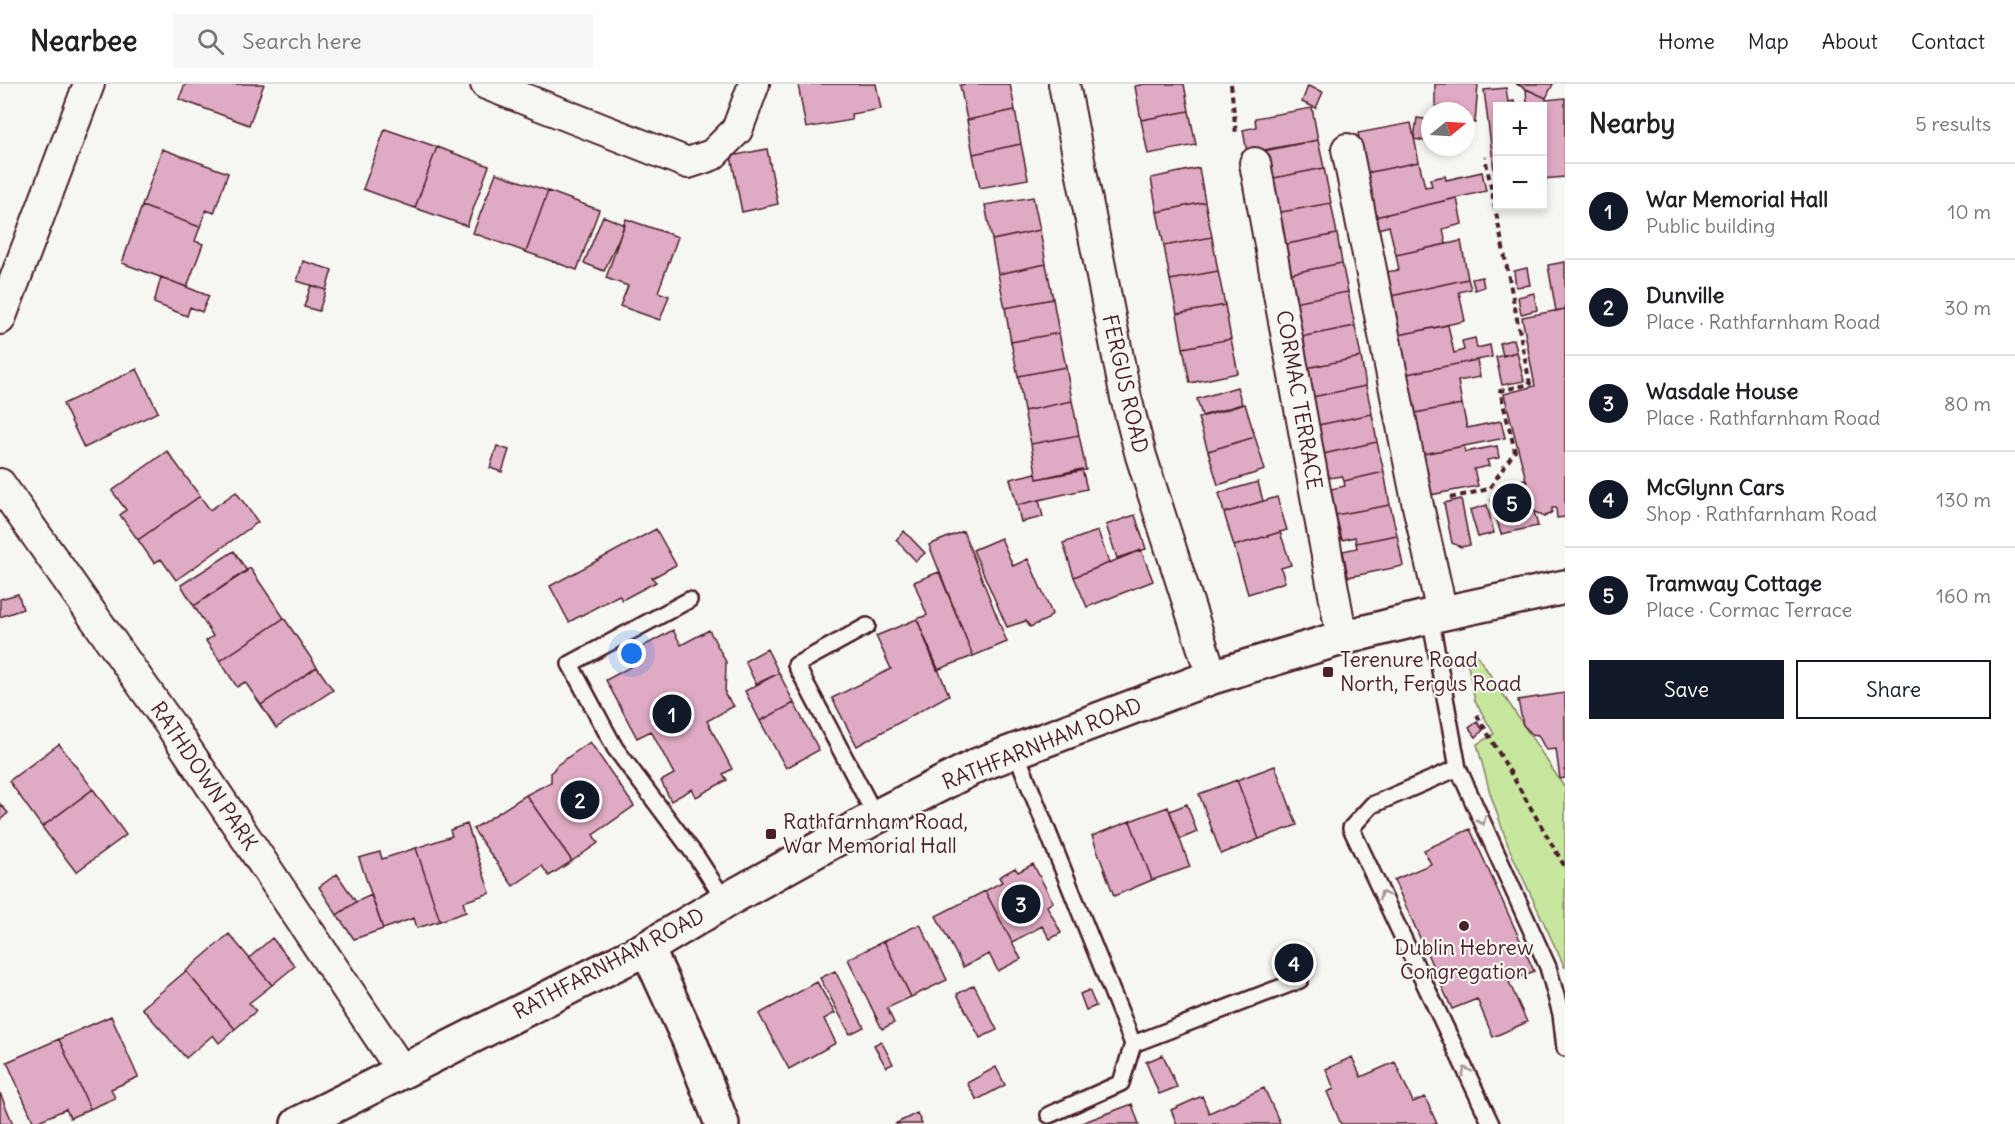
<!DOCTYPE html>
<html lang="en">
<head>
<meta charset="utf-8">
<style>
	body { margin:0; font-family:Delius,sans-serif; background:#f6f6f6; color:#202124 }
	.controls { position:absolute; right:18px; top:18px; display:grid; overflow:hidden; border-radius:0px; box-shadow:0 3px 9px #0003 }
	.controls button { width:54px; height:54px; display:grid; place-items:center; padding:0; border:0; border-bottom:2px solid #e0e0e0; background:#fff; color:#202124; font:30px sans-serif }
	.compass { position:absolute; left:1421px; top:18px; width:54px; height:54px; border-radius:50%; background:#fff; box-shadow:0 3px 9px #0003; rotate:72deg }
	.you { position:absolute; left:632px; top:570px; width:21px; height:21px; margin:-15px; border:4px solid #fff; border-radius:50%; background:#1a73e8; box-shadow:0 0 0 9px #1a73e833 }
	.badge { display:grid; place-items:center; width:39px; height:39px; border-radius:50%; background:#111827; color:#fff; font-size:20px; font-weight:700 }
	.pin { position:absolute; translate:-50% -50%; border:3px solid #fff; box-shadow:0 2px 6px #0006 }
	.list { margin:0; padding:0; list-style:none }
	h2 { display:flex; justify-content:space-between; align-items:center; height:78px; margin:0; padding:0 24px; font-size:26px }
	h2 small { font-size:20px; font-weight:400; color:#757577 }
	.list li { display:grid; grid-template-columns:39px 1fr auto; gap:18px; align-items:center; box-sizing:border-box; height:96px; padding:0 24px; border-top:2px solid #e0e0e0 }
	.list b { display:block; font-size:22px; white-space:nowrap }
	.list p { margin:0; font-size:20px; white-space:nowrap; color:#757577 }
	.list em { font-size:20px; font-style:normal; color:#757577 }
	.actions { display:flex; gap:12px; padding:18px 24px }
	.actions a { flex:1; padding:14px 0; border:2px solid #111827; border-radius:0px; text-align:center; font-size:21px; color:#111827 }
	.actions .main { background:#111827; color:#fff }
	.icon { flex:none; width:33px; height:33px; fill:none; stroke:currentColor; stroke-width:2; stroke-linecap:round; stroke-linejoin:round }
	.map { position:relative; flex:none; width:1565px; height:1040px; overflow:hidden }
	header { display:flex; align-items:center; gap:36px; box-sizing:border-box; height:84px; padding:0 30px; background:#fff; border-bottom:2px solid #e0e0e0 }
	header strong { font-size:28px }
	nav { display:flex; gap:33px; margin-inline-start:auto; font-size:21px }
	.search { width:420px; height:54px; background:#f6f6f6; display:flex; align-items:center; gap:15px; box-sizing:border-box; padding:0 21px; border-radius:0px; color:#757577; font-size:22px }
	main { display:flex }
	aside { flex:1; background:#fff }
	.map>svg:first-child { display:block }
	.green { fill:#c7e69e; stroke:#888264; stroke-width:1.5 }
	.building { fill:#dfaac3; stroke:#4a1f2b; stroke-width:1.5 }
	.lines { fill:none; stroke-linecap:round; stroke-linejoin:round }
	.service-casing { stroke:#4a1f2b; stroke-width:20 }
	.minor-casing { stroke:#4a1f2b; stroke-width:34 }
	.tertiary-casing { stroke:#4a1f2b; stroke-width:38 }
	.secondary-casing { stroke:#4a1f2b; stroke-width:38 }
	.path { stroke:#4a1f2b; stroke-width:4; stroke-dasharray:6 4.5; stroke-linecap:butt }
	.service { stroke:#f6f6f2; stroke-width:15 }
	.minor { stroke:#f6f6f2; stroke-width:30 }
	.tertiary { stroke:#f6f6f2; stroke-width:33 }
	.secondary { stroke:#f6f6f2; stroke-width:33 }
	.oneway { stroke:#a99598 }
	.poi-dot { fill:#4a1f2b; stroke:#f6f6f2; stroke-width:2 }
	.labels { text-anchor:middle; stroke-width:4.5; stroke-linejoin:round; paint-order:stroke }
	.street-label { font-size:21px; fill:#4a1f2b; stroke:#f6f6f2 }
	.poi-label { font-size:21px; fill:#4a1f2b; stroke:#f6f6f2; text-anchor:start }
</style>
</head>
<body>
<header>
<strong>Nearbee</strong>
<div class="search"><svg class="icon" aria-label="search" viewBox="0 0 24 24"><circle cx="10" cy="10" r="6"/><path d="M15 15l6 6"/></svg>Search here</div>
<nav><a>Home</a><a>Map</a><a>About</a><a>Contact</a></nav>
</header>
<main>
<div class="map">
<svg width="1565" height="1040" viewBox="0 0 1565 1040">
	<rect width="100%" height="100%" fill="#f6f6f2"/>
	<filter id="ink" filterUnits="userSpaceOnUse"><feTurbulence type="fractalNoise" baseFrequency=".0167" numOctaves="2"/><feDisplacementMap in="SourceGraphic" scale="12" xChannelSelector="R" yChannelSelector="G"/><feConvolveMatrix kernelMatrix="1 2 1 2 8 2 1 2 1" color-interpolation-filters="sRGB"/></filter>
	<g filter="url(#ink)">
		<path class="green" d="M1475 568 1565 704V884L1509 764 1490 709 1477 660 1494 650 1475 617 1466 571Z"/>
		<path class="building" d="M185 0H264L249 41 179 15Z
			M798 0H876L881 25 851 30 852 36 806 44Z
			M966 0H1010L1015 26 967 36 960 1Z
			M1145 0H1184L1189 27 1141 36 1135 2Z
			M1435 0H1478L1475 39 1466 37V27H1451V23L1435 22Z
			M1516 0H1553L1546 14Z
			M1308 2 1323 8 1316 24 1302 18Z
			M1506 4 1508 18 1514 17V21L1527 20 1526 5 1546 14V16L1565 14V93L1542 95V22H1498V94H1495L1484 6Z
			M1312 24 1318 56 1247 69 1243 46 1256 43 1255 34Z
			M1015 26 1021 60 973 70 967 36Z
			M1189 27 1196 61 1148 70 1141 36Z
			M1417 34 1430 36V58L1414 55Z
			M1411 39 1419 78 1366 89 1358 49Z
			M385 45 437 63 415 124 363 105Z
			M1318 56 1324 84 1269 95 1264 67Z
			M1021 60 1028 95 980 104 973 70Z
			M437 63 489 82 467 142 415 124Z
			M162 65 228 89 214 129 206 126 200 143 142 122Z
			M767 65 778 120 742 128 731 72Z
			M1419 78 1425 103 1432 102 1430 95 1445 92 1446 96 1482 88 1486 107 1375 133 1366 89Z
			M1199 84 1205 118 1157 128 1151 94Z
			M1324 84 1331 119 1276 129 1269 95Z
			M496 89 548 107 526 168 473 149Z
			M548 107 599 126 577 186 526 168Z
			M1033 113 1040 146 992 156 985 121Z
			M1457 114 1462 140 1443 145 1446 160 1396 171 1389 142 1378 145 1375 133Z
			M1205 118 1212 153 1164 162 1157 128Z
			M1331 119 1337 150 1282 161 1276 129Z
			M142 122 200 143 195 157 203 160 187 203 122 179Z
			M603 132 625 141 604 187 584 179Z
			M626 135 678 153 658 208 669 212 660 236 620 222 628 202 606 194Z
			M1040 146 1046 180 998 190 992 156Z
			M1337 150 1342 179 1288 190 1282 161Z
			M1212 153 1218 187 1170 196 1164 162Z
			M1461 157 1468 195 1391 212 1386 188 1399 186 1396 171Z
			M303 177 332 186 326 206 297 197Z
			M1565 178V225L1556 227 1548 181Z
			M1342 179 1348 208 1293 218 1288 190Z
			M1046 180 1053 215 1005 224 998 190Z
			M1527 184 1530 201 1516 203 1514 187Z
			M1218 187 1225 221 1177 230 1170 196Z
			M161 193 209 212 202 228 190 223 187 232 154 219Z
			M1482 193 1484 203 1475 206 1472 195Z
			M1468 195 1471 205 1459 208 1465 237 1399 251 1391 212Z
			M311 201 326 206 319 227 304 223Z
			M1348 208 1355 242 1300 253 1293 218Z
			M1534 209 1537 226 1521 230 1518 213Z
			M1053 215 1059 249 1011 258 1005 224Z
			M1225 221 1231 255 1183 264 1177 230Z
			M1565 225V433L1557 434 1556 424H1552V428L1544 433 1534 427 1504 310 1535 302 1522 233Z
			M1448 241 1454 269 1464 266 1462 257 1475 254 1477 264 1490 261 1492 273 1407 290 1399 251Z
			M1355 242 1361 273 1306 284 1300 253Z
			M1059 249 1066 283 1018 292 1011 258Z
			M1231 255 1238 289 1190 299 1183 264Z
			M1514 255 1517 268 1503 272 1500 259Z
			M1517 268 1524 297 1502 301 1496 273Z
			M1361 273 1366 302 1312 313 1306 284Z
			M1477 276 1480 293 1458 297 1462 320 1415 329 1407 290Z
			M1066 283 1072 317 1024 327 1018 292Z
			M137 285 158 328 84 364 63 320Z
			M1366 302 1372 330 1318 341 1312 313Z
			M1237 303 1242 320 1202 332 1197 315Z
			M1072 317 1079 351 1031 360 1024 327Z
			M1245 320 1255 353 1208 367 1198 334Z
			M1462 320 1467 344 1501 337 1505 354 1423 370 1415 329Z
			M1372 330 1377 358 1323 370 1318 341Z
			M1079 351 1086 386 1037 395 1031 360Z
			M1255 353 1265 386 1218 401 1208 367Z
			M1377 358 1384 388 1344 397 1342 392 1329 394 1323 370Z
			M497 362 509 366 502 388 490 384Z
			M1464 362 1465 368 1497 362 1499 374 1487 376 1489 382 1474 385 1478 402 1430 411 1423 370Z
			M167 367 200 412 138 456 120 431 126 426 112 407Z
			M1082 385 1087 405 1017 421 1010 395 1036 389 1037 395Z
			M1384 388 1390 421 1336 431 1331 405 1345 402 1344 397Z
			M1525 395 1538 442 1501 450 1491 416 1507 411 1504 401Z
			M1258 398 1263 417 1224 429 1219 409Z
			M236 408 258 438 176 496 161 475 154 479 138 456 200 412 210 426Z
			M1277 413 1287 446 1234 462 1224 429Z
			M1461 415 1470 461 1461 463 1452 459 1444 419Z
			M1039 416 1043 433 1021 438 1017 421Z
			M1390 421 1397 451 1356 459 1355 453 1342 456 1336 431Z
			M1487 421 1494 449 1478 453 1470 426Z
			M1135 431 1146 465 1117 474 1106 441Z
			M656 445 676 481 652 494 656 498 622 516 619 511 569 538 550 502Z
			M904 447 925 469 916 477 896 456Z
			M963 447 1007 558 973 572 929 461Z
			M1098 447 1109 479 1074 493 1063 459Z
			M1280 448 1291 481 1281 484 1285 498 1248 510 1234 462Z
			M1397 451 1403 482 1348 493 1343 467 1357 464 1356 459Z
			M1001 454 1013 482 1028 475 1052 530 1048 535 1030 543 1026 537 1007 543 973 466Z
			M1141 466 1153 497 1087 523 1074 493Z
			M234 467 247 487 194 522 181 501Z
			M250 484 284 534 220 577 206 557 213 552 194 522Z
			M939 488 973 572 937 586 917 535 927 531 914 498Z
			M18 510 23 525 0 533V515Z
			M284 534 317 583 261 621 245 598 237 603 220 577Z
			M917 535 949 611 857 662 832 614 891 585 876 552Z
			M673 546 681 561 709 546 726 578 725 611 734 622 707 637 732 685 723 690 727 696 696 713 692 705 671 717 661 697 674 690 651 647 637 654 606 596 634 581 629 570Z
			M767 565 779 589 756 600 745 577Z
			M317 583 333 606 276 644 261 621Z
			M779 589 794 619 760 637 745 607Z
			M1565 609V694L1560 695 1556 665 1546 666 1538 651 1532 650 1523 641 1518 616Z
			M794 619 819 666 786 684 760 637Z
			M1477 638 1483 646 1476 653 1469 644Z
			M590 658 634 722 593 751 598 759 572 777 526 711 551 698V689L557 681Z
			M59 660 93 705 42 743 9 697Z
			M1275 682 1297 741 1259 755 1237 696Z
			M1237 696 1259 755 1221 770 1199 710Z
			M93 705 126 751 76 788 42 743Z
			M526 711 572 777 549 792 542 782 513 802 473 745Z
			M0 720 8 729 0 736Z
			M1187 720 1197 748 1180 755 1170 727Z
			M1168 723 1190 783 1152 796 1130 737Z
			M1130 737 1152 796 1114 812 1092 752Z
			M467 740 490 809 463 818 466 828 440 837 416 764 452 752 450 746Z
			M1470 745 1534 887 1509 898 1527 938 1493 953 1477 915 1452 925 1394 796 1431 780 1424 766Z
			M416 764 440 837 417 844 414 834 383 845 359 774 380 768 382 775Z
			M1033 780 1053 818 1047 822 1061 849 1050 855 1042 842 1012 858 985 807 1002 798 999 793 1015 784 1018 788Z
			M337 790 356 818 337 831 319 803Z
			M985 807 1021 875 998 887 989 870 963 883 936 832Z
			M371 811 383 845 354 855 337 831 356 818Z
			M920 840 947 896 911 913 884 857Z
			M229 850 272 901 249 919 256 927 235 945 186 887Z
			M272 854 295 882 272 901 249 874Z
			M884 857 911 913 887 924 894 939 882 945 848 875Z
			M186 887 235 945 219 959 213 951 186 974 142 924Z
			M835 887 864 943 850 950 820 894Z
			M817 898 835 929 824 935 836 959 789 985 759 930Z
			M974 901 997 946 980 954 957 910Z
			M1089 906 1096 922 1086 926 1080 910Z
			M111 932 138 993 111 1005 115 1014 90 1025 59 955Z
			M59 955 90 1025 70 1034 66 1025 34 1039 7 978Z
			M881 957 893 980 886 983 874 961Z
			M1163 971 1177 1003 1159 1010 1146 978Z
			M1352 973 1361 993 1395 978 1413 1018 1425 1013 1437 1040H1341L1327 1008 1334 1005 1326 985Z
			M996 983 1005 1001 977 1016 967 999Z
			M1264 1004 1280 1039 1277 1040H1177L1171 1026 1202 1012 1209 1029Z
			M0 1009 13 1040H0Z
			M1132 1020 1139 1040H1079Z
			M917 1029 922 1040H895Z"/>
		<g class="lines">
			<defs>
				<path id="service" d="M689 516 570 580 615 664 698 775 725 817
					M1430 532 1458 684 1548 883 1561 930 1565 964
					M867 542 796 581 876 733
					M1015 666 1133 960 1300 896
					M1458 684 1372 721 1351 744 1491 1040
					M1049 1031 1121 999 1133 960"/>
				<path id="minor" d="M486 0 688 79 712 71 737 46 754 0
					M1064 0 1126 314 1141 372 1212 593
					M1347 65 1418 422 1442 529
					M1255 79 1342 554
					M0 235 89 0
					M0 400 171 642 402 987"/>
				<path id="tertiary" d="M647 864 690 958 722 1040"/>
				<path id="secondary" d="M298 1040 647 864 725 817 876 733 978 681 1212 593 1342 554 1430 532 1565 503"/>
			</defs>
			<use href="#service" class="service-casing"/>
			<use href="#minor" class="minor-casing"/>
			<use href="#tertiary" class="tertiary-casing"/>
			<use href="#secondary" class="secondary-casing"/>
			<path class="path" d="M1231 0 1236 50
				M1450 414 1489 405 1515 367 1500 307 1530 300 1485 73
				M1477 631 1565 783"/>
			<use href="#service" class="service"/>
			<use href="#minor" class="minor"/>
			<use href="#tertiary" class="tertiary"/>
			<use href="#secondary" class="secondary"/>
		</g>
		<defs><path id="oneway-chevron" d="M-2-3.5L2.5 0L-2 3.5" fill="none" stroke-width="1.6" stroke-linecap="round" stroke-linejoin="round" transform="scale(1.5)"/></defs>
		<g class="oneway">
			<use href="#oneway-chevron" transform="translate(1482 737) rotate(66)"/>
			<use href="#oneway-chevron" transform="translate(1383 811) rotate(-115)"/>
			<use href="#oneway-chevron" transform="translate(1466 987) rotate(-115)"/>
		</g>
	</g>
	<g class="poi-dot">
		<rect x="1322" y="582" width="12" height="12" rx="3"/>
		<rect x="765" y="744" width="12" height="12" rx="3"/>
		<circle cx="1464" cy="842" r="6"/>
	</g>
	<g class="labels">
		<g class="street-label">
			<text transform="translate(1125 300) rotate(77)" y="7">FERGUS ROAD</text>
			<text transform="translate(1299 316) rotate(80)" y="7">CORMAC TERRACE</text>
			<text transform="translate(1042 660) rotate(-22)" y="7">RATHFARNHAM ROAD</text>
			<text transform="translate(204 692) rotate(56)" y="7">RATHDOWN PARK</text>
			<text transform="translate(609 880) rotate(-28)" y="7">RATHFARNHAM ROAD</text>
		</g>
		<g class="poi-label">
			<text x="1340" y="583">Terenure Road<tspan x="1340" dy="24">North, Fergus Road</tspan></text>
			<text x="783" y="745">Rathfarnham Road,<tspan x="783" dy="24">War Memorial Hall</tspan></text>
			<text x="1464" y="871" text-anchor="middle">Dublin Hebrew<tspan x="1464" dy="24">Congregation</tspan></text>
		</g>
	</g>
</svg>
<div class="controls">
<button>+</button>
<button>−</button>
</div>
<svg class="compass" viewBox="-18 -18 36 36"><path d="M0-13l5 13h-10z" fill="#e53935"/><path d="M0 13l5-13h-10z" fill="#757577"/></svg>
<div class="you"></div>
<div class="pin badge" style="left:672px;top:630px">1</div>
<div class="pin badge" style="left:580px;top:716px">2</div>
<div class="pin badge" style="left:1021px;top:820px">3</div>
<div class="pin badge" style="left:1294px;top:879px">4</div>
<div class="pin badge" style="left:1512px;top:419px">5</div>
</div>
<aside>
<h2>Nearby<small>5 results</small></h2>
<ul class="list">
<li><span class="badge">1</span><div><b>War Memorial Hall</b><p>Public building</p></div><em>10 m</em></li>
<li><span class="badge">2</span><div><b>Dunville</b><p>Place · Rathfarnham Road</p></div><em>30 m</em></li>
<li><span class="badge">3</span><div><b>Wasdale House</b><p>Place · Rathfarnham Road</p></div><em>80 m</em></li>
<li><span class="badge">4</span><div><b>McGlynn Cars</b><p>Shop · Rathfarnham Road</p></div><em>130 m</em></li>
<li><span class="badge">5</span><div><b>Tramway Cottage</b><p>Place · Cormac Terrace</p></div><em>160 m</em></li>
</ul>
<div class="actions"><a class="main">Save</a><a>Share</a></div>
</aside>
</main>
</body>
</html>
